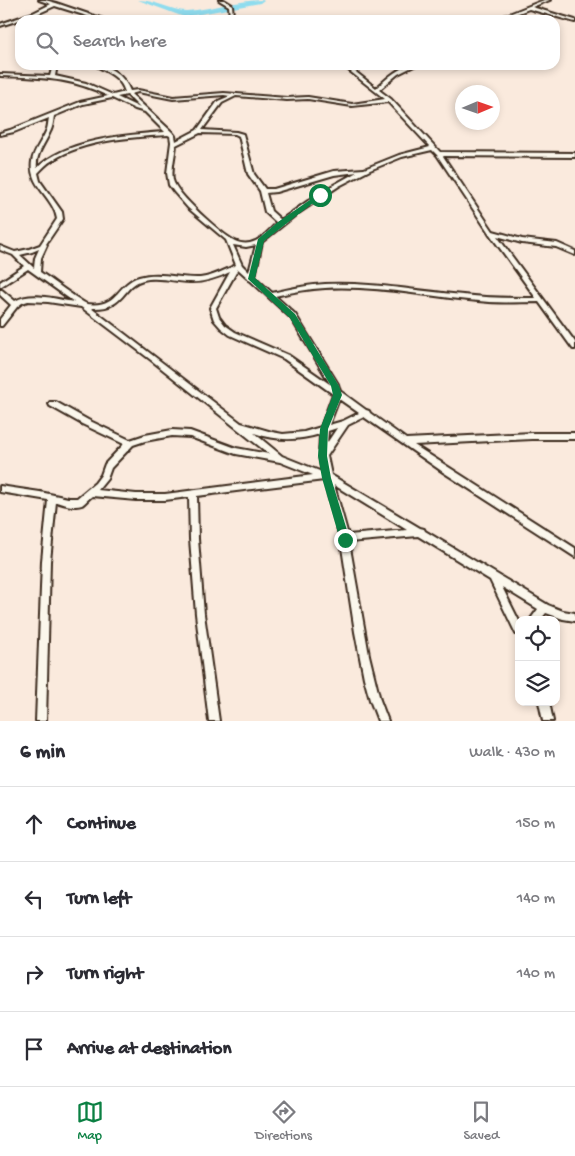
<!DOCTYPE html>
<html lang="en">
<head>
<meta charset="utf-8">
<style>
	body { margin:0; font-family:"Gochi Hand",sans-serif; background:#f2f2f3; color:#2b2b33 }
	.controls { position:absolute; right:15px; bottom:15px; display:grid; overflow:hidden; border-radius:10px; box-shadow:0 2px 8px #0003 }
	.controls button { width:45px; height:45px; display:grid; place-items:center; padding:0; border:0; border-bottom:1px solid #e1e1e2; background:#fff; color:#2b2b33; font:25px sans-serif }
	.compass { position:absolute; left:455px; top:85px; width:45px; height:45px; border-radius:50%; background:#fff; box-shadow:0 2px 8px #0003; rotate:88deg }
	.stop { position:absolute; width:15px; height:15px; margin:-11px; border:4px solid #0b8043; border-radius:50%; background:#fff }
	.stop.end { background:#0b8043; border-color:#fff; box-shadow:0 1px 5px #0008 }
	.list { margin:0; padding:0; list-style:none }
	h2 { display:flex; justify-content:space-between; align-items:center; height:65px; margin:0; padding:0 20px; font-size:21px }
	h2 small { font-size:16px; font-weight:400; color:#7c7c81 }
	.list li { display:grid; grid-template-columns:32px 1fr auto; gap:15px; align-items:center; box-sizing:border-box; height:75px; padding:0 20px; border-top:1px solid #e1e1e2 }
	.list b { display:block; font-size:19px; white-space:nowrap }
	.list em { font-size:16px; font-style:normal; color:#7c7c81 }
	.icon { flex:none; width:28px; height:28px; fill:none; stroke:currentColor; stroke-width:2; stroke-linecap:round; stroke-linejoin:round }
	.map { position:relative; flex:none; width:575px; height:721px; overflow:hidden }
	.search { position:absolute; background:#fff; box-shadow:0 2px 8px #0003; left:15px; right:15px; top:15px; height:55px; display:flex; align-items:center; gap:12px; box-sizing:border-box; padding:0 18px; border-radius:15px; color:#7c7c81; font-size:19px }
	.sheet { height:365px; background:#fff }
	nav { display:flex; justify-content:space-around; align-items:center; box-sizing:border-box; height:70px; border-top:1px solid #e1e1e2; background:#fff; font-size:14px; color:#7c7c81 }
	nav a { display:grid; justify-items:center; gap:2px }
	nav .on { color:#0b8043 }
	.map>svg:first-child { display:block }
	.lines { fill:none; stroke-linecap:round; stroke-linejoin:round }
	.river { fill:#8fdcee; fill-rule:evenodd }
	.street-casing { stroke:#3b2a1e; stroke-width:4 }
	.street { fill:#fbf7ec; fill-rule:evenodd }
	.route { fill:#0b8043 }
</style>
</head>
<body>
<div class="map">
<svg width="575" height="721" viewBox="0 0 575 721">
	<rect width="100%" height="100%" fill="#faeadd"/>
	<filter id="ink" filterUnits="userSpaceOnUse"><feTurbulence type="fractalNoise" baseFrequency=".02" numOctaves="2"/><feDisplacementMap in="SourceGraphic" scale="10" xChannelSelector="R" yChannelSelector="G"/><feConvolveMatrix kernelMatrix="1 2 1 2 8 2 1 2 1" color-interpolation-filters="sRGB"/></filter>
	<g filter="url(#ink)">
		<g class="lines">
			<path class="river" d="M138 0C155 0 175 12 187 11 213 9 238 0 264 0L260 3 184 17Z"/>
			<defs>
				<path id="street" d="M39 0H45L56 3 106 20H100L55 6 35 15 0 26V24L33 13 51 4Z
					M219 0H224L232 5 233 16 239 20H234L230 18 229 6Z
					M544 0H550L532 7 575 20V22L529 9 500 20H494Z
					M53 65H57L55 76 86 83 113 95 125 92C120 76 108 73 95 65 110 65 125 77 130 91L138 90 173 97 224 93 287 98 308 97 352 104 385 99 342 65H347L376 88C388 78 400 65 416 65L398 74 379 90 391 99 440 152 575 153V157L443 156 493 231 522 239 557 243 575 251V255L556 247 522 243 497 236 575 342V349H573L539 302C522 302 506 303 489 302 434 298 380 285 325 288 308 289 292 292 275 296L295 314 338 384 340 391 366 410 369 411 370 413 406 439 532 433H575V439H532L414 445 575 548V557L443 472 364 417 348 425 327 456 331 475 420 528 424 529 425 531 548 605 563 611 575 613V621L563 619 546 613 540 620H530L538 609 502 587 519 621V635L516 634 490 580 418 536 349 542 369 655 380 700 388 721H378L370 700 364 678 355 632 341 541 324 480 197 496 198 539 204 614 219 721H209L196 614 190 539 189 497 165 500H136L92 496C89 498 85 503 82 505 74 508 63 504 56 502L50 561 46 721H36L42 561 48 500 0 492V486L40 492 68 498H77L95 483 101 475 105 464 124 444 82 424 50 406 49 404 50 402H56L88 420 130 440 145 435 172 430 190 431 236 448 269 454 151 360 81 307 48 302 28 301 22 303 17 307 2 326H0V319L11 305 0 295V290H2L15 301C31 291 56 299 74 302L28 269 0 287V282L24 266 13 255 0 250V246L15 252 29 249 40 245 57 219C54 197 28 186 32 161 34 149 43 140 47 129 48 126 48 122 49 118L14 132 0 135V133L10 130 80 102 108 96C70 77 41 78 0 76V74L50 76ZM138 92 173 99 224 95 230 96 218 101 197 130 176 141 175 136 172 132 131 94ZM127 95 140 108 117 97ZM236 96 287 100 308 99 352 106 388 102 430 147 399 155 364 169 334 171 274 189H265L254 174 243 134 236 132 202 130 222 103ZM112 98 135 109 145 112 165 132C125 135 67 139 37 168 35 155 45 144 50 132 53 127 53 121 54 116L83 104ZM200 133 235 134 239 136 248 174 260 191 265 212 277 223C269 230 261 241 250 243 245 244 239 243 235 241 221 234 176 194 173 180 171 168 175 156 176 145ZM168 135 170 136 171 142 167 173 169 185 174 192 188 208 226 240 236 265C225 270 212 277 200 278 180 279 159 271 139 277 116 284 119 308 87 304 81 302 48 277 40 272L41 258 47 245 46 244 63 219 62 212 40 181 38 173C43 168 47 163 53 160 84 140 132 137 168 135ZM432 150 437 155 489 233 536 298C511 298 487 298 463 295 417 291 371 282 325 284 307 285 289 289 272 293L255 277 262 242 297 214 339 186 370 170 402 157ZM357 172 321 192 281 220 271 211 266 193 276 192 334 175ZM233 245 246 247 256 245 249 272 242 265ZM39 249 35 258 34 268 20 255 32 252ZM238 269 248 278 249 280 251 281 291 318 331 385 288 355 235 332 225 325 219 317 216 308ZM230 272 210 308 214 320 221 328 230 335 284 359 333 394 321 427 304 432 283 434 272 432 241 423 91 308C126 310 121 286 143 280 158 276 175 282 189 282 204 283 217 278 230 272ZM339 399 359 413 343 421 329 425ZM337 428 327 443 328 431ZM254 433C277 441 297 441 320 434L319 456 322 472 282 456ZM172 436 190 437 236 454 280 462 313 475 165 494H136L98 490 107 479 111 468 133 445 145 441ZM334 485 407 530 348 535Z
					M539 702H549L553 721H543Z"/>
			</defs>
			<use href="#street" class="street-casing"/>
			<use href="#street" class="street"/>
		</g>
	</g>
	<path class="route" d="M320 193 323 195 322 196 264 241 255 278 295 314 339 386 342 395 328 429 327 456 331 478 350 540 345 544 340 540 322 478 318 456 320 429 333 395 331 386 290 318 248 279 258 239 278 222Z"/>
</svg>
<div class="controls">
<button><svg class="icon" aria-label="locate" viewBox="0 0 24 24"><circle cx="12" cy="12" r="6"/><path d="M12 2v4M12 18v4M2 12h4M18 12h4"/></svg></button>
<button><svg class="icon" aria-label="layers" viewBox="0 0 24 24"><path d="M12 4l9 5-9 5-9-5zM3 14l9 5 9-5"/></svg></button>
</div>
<svg class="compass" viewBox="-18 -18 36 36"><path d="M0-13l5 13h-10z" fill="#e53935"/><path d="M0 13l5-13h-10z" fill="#7c7c81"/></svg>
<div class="stop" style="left:320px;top:195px"></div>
<div class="stop end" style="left:345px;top:540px"></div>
<div class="search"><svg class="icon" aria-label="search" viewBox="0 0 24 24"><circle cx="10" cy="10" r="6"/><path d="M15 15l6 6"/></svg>Search here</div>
</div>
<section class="sheet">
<h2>6 min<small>Walk · 430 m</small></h2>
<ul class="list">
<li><svg class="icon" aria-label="ahead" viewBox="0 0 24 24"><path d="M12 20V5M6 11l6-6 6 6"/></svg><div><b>Continue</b></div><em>150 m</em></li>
<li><svg class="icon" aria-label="left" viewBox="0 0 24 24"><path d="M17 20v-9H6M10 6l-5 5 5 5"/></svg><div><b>Turn left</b></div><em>140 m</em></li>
<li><svg class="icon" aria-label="right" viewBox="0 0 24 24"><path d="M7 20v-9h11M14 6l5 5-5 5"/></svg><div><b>Turn right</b></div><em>140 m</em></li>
<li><svg class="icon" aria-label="arrive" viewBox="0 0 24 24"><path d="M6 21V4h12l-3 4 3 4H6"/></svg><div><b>Arrive at destination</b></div></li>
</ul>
</section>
<nav>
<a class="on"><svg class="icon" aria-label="map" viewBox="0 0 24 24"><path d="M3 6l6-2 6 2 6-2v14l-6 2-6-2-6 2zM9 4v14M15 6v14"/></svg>Map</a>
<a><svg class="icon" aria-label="directions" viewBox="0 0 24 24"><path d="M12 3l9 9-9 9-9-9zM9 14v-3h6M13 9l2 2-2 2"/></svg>Directions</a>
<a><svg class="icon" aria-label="saved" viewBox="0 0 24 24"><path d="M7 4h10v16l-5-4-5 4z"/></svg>Saved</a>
</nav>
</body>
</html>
